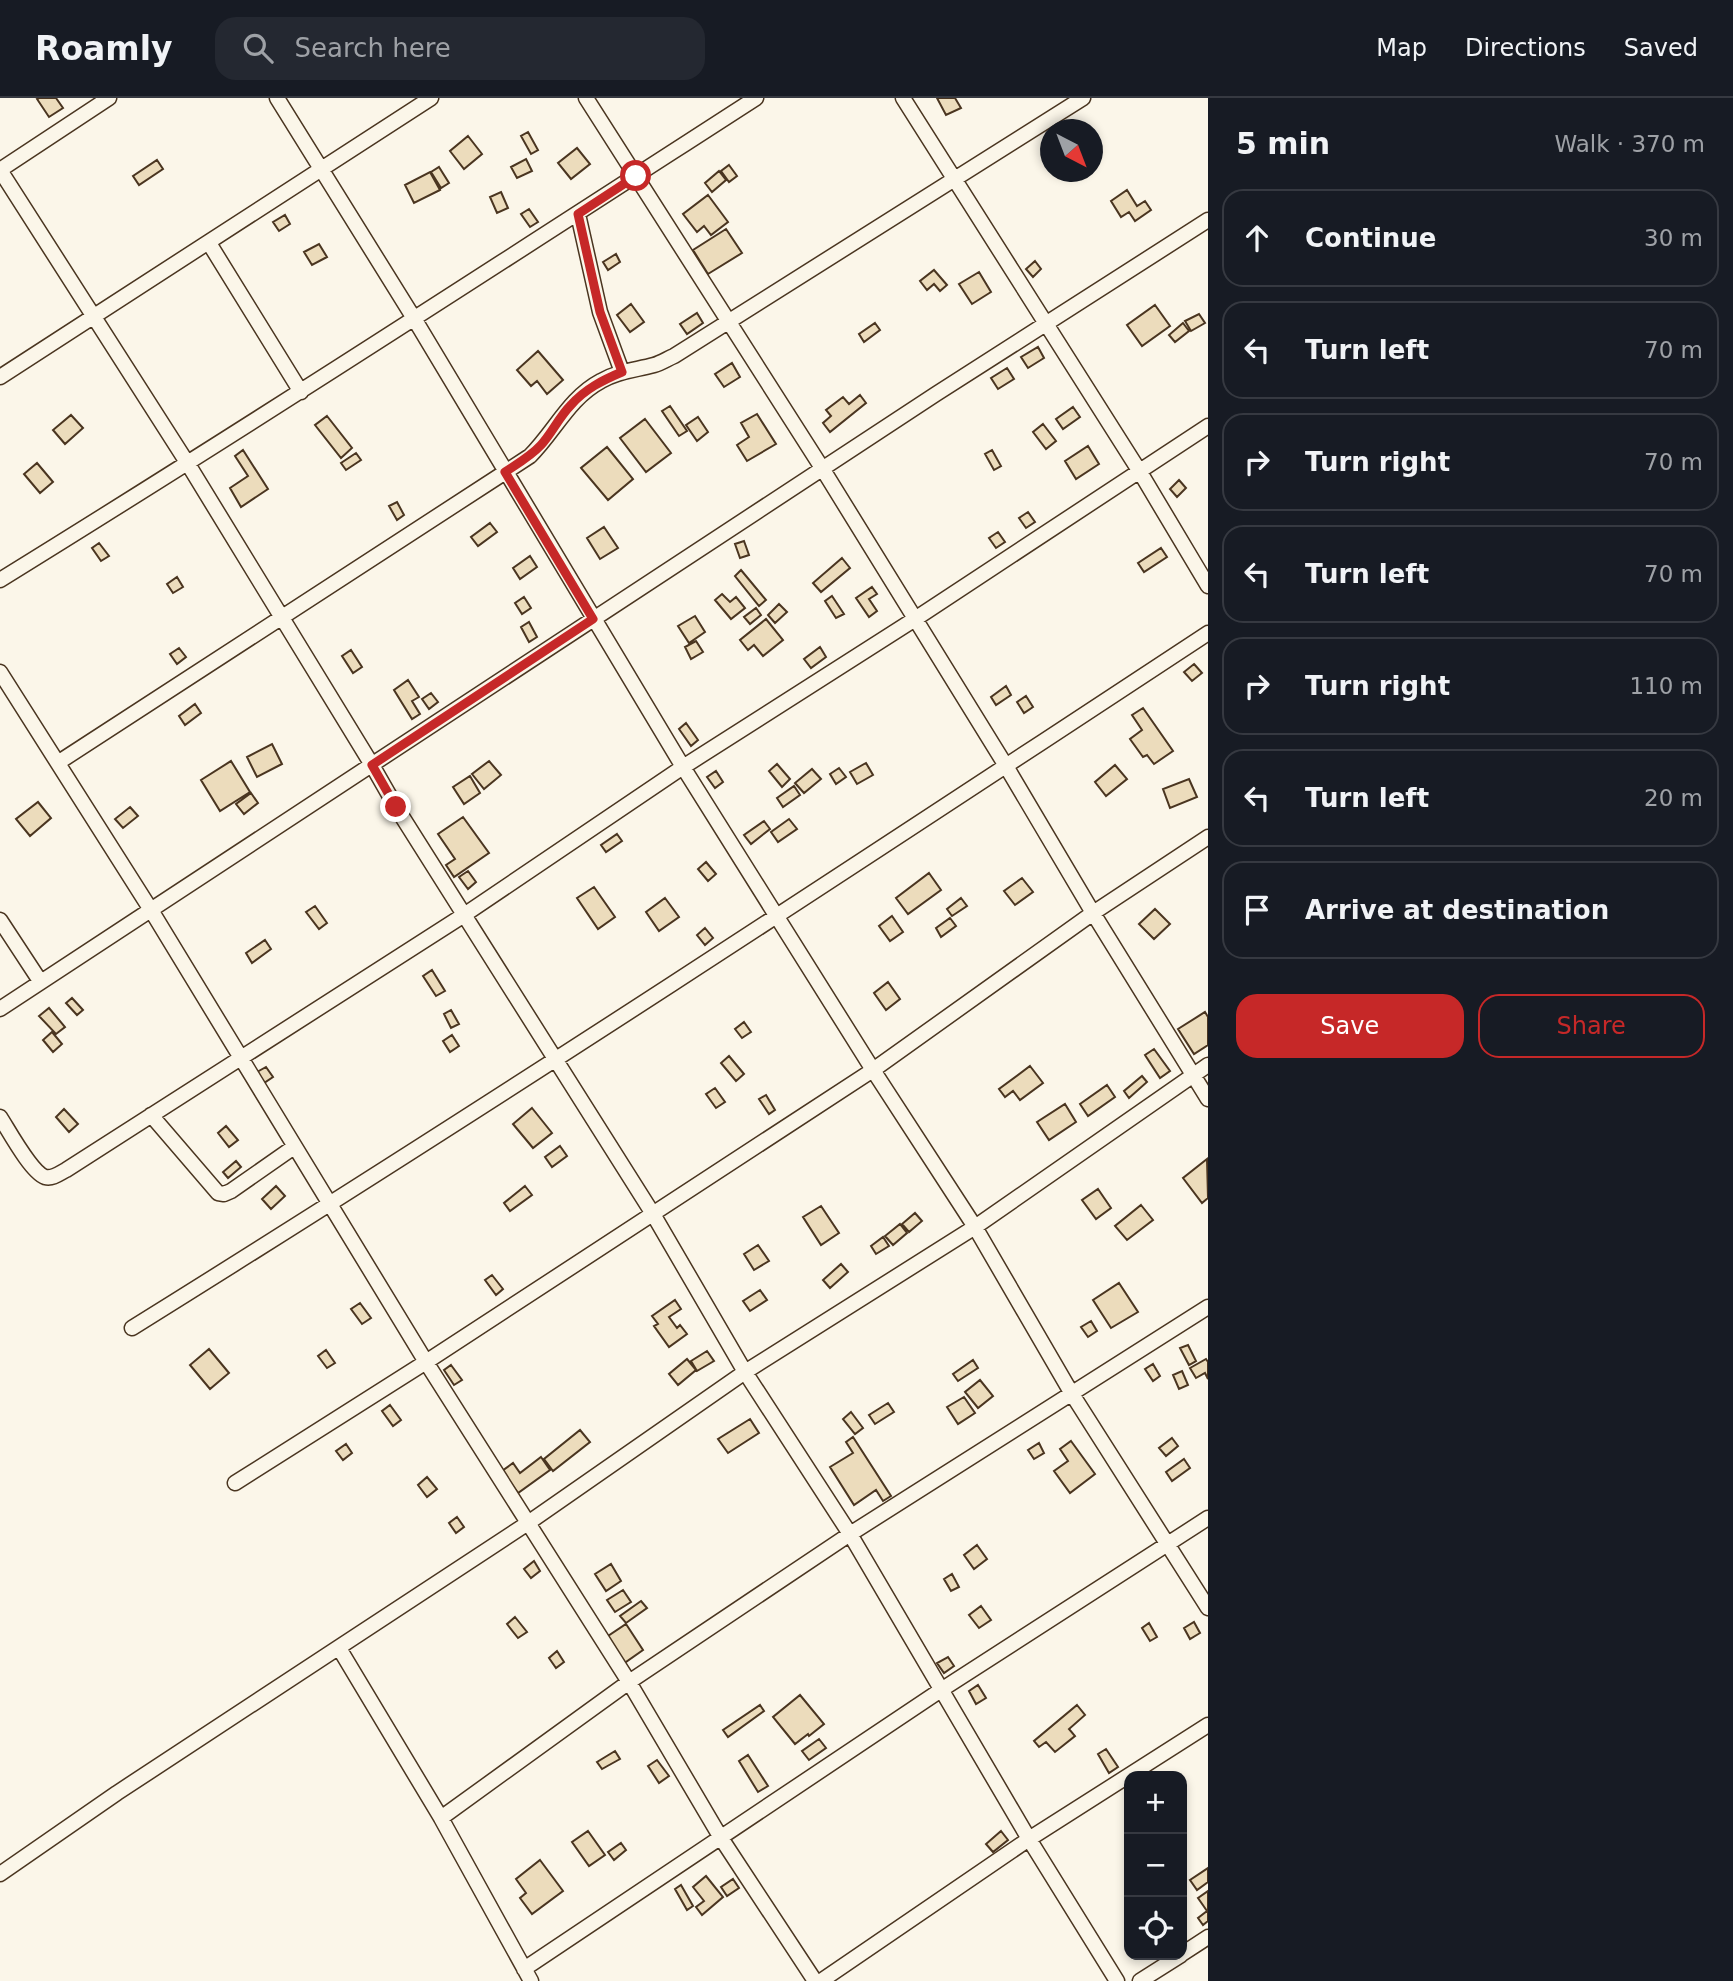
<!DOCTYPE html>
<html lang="en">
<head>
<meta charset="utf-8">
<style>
	body { margin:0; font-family:"DejaVu Sans",sans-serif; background:#242831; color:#f1f3f6 }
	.controls { position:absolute; right:21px; bottom:21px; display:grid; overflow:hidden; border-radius:14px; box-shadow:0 4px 10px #0003 }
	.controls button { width:63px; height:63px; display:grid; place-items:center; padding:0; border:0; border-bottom:2px solid #363941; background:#171b24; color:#f1f3f6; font:35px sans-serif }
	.compass { position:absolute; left:1040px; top:21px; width:63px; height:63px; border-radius:50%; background:#171b24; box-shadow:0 4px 10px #0003; rotate:138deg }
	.stop { position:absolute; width:21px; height:21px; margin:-16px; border:5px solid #c62828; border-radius:50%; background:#fff }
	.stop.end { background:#c62828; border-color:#fff; box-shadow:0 2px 7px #0008 }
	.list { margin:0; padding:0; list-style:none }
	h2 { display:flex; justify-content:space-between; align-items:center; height:91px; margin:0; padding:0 28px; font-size:30px }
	h2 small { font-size:23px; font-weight:400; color:#9ea1a6 }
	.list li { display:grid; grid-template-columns:46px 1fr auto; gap:21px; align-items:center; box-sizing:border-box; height:98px; margin:0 14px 14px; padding:0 14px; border:2px solid #363941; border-radius:21px }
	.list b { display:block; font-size:26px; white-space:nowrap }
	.list em { font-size:23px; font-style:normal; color:#9ea1a6 }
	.actions { display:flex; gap:14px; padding:21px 28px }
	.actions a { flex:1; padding:16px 0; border:2px solid #c62828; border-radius:21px; text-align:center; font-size:24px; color:#c62828 }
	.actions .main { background:#c62828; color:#fff }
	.icon { flex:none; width:38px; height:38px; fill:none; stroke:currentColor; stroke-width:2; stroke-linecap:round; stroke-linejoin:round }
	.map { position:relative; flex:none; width:1208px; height:1883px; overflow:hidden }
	header { display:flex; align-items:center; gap:42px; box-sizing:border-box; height:98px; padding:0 35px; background:#171b24; border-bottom:2px solid #363941 }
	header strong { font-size:33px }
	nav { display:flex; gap:38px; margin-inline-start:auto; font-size:24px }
	.search { width:490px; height:63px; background:#242831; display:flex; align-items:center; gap:18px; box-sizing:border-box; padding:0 24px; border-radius:21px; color:#9ea1a6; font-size:26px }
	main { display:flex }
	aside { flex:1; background:#171b24 }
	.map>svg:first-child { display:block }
	.building { fill:#ecdcbc; stroke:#4a3520; stroke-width:2 }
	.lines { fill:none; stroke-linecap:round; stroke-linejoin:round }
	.street-casing { stroke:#4a3520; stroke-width:17 }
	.street { stroke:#fbf6e9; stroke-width:14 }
	.route { stroke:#c62828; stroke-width:9 }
</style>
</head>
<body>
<header>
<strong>Roamly</strong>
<div class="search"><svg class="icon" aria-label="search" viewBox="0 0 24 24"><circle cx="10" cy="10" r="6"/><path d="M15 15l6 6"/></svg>Search here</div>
<nav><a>Map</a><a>Directions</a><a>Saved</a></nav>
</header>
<main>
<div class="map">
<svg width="1208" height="1883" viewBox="0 0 1208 1883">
	<rect width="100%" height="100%" fill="#fbf6e9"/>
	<path class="building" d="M39 0H56L63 10 49 19 37 1Z
		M937 0H955L961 10 946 17Z
		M528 34 538 52 531 56 521 38Z
		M468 38 482 56 464 71 450 53Z
		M577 50 590 66 571 81 558 65Z
		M526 61 532 73 517 80 511 69Z
		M157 62 163 71 139 87 133 78Z
		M729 67 737 78 729 84 721 73Z
		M439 69 449 85 441 90 431 74Z
		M719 73 726 82 712 94 705 85Z
		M430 74 440 92 414 105 405 87Z
		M1127 92 1137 108 1145 103 1151 112 1135 123 1129 114 1121 119 1111 103Z
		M501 94 508 110 497 115 490 99Z
		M708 97 728 124 711 137 704 128 697 134 683 116Z
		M529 111 538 124 530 129 521 116Z
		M285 117 290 126 279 133 273 124Z
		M726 131 742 155 708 176 693 152Z
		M319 146 327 159 312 167 304 154Z
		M616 156 620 164 608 172 603 164Z
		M1035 163 1041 171 1033 179 1026 171Z
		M934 172 947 187 940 193 934 186 927 192 920 183Z
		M979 174 991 194 972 206 959 186Z
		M631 206 644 224 630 234 617 217Z
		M1155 207 1170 228 1142 248 1127 227Z
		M697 215 703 225 687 236 680 226Z
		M1199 216 1205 225 1191 233 1185 223Z
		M875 225 880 232 864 244 859 236Z
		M1183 225 1189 233 1175 244 1169 237Z
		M1038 249 1044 260 1028 270 1021 259Z
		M538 253 563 282 547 296 537 283 531 288 517 272Z
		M732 265 740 279 724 289 715 276Z
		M1007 270 1014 281 998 291 991 280Z
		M860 297 866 305 830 334 823 325 831 318 826 312 843 299 849 306Z
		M670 308 687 333 679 338 662 313Z
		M1073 309 1080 319 1063 331 1056 321Z
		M757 316 776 346 747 363 737 347 749 339 741 325Z
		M71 317 83 330 65 346 53 332Z
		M327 318 352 350 341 360 315 327Z
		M698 319 708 334 697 343 686 327Z
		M645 321 671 355 646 374 620 340Z
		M1043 326 1056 343 1046 351 1033 334Z
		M1088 348 1099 366 1076 381 1065 363Z
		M607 349 633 381 608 402 581 370Z
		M243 352 268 391 241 409 230 390 248 378 235 358Z
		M992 352 1001 368 994 372 985 356Z
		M356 355 361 362 346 372 341 365Z
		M37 365 53 384 40 395 24 376Z
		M1179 382 1186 390 1177 399 1170 391Z
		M397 404 404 417 397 422 389 408Z
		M1028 414 1035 424 1026 430 1019 420Z
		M490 425 497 434 478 448 471 439Z
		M604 429 618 450 600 461 587 440Z
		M998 434 1005 444 996 450 989 440Z
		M744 443 749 457 740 460 735 446Z
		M99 445 109 458 101 463 92 450Z
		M1161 450 1167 459 1144 474 1138 465Z
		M530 458 537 469 520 481 513 470Z
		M842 460 850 470 821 494 813 485Z
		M741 472 766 502 759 508 735 478Z
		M177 479 183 489 173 495 167 486Z
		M872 489 877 496 869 501 877 513 869 519 856 500Z
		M722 496 730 504 736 499 745 510 731 521 715 502Z
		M832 498 844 516 836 520 825 503Z
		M524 499 531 510 522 516 515 505Z
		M779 506 787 514 775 525 768 517Z
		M756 510 761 517 750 526 744 519Z
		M695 518 705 534 689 545 678 528Z
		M766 521 783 542 763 558 754 547 748 552 740 542Z
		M529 524 537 539 529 544 521 529Z
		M696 543 703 554 691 561 685 549Z
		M820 549 826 559 811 570 804 561Z
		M179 550 186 559 177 566 170 556Z
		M351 552 362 569 353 575 342 558Z
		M1194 566 1202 575 1192 583 1184 574Z
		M408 582 419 599 412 603 420 616 412 621 394 592Z
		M1006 588 1011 597 996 607 991 599Z
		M431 595 438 604 429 611 422 601Z
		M1026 598 1033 609 1024 615 1017 604Z
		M195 606 201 615 185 627 179 618Z
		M1143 610 1173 653 1154 666 1147 657 1143 659 1130 641 1142 632 1132 617Z
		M686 625 698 642 691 648 679 631Z
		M272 646 282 666 257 679 247 659Z
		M231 663 250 694 220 713 201 682Z
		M489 663 501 677 484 691 472 676Z
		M866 665 873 677 857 686 850 674Z
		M777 666 790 681 782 689 769 673Z
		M1115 667 1127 681 1106 698 1095 684Z
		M839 670 846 679 836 686 830 676Z
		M812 671 821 681 804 695 795 685Z
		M716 673 723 684 715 690 707 679Z
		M470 678 480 695 464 706 453 689Z
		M1189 681 1197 699 1170 710 1163 691Z
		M794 688 800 697 783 709 777 700Z
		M251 695 258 705 244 716 236 706Z
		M38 704 51 720 30 738 16 721Z
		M130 709 138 718 123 730 115 721Z
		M463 719 489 755 454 779 446 767 455 761 438 736Z
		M789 721 797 731 778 744 771 734Z
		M764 723 770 731 751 746 744 737Z
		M617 736 622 743 606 754 601 747Z
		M706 764 716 776 708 783 698 771Z
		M468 773 476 784 468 791 459 779Z
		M929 775 941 792 908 816 896 800Z
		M1022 780 1033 794 1015 807 1004 793Z
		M594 789 615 819 598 831 577 800Z
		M665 800 679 819 659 833 646 814Z
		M961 800 967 808 952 818 947 811Z
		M315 808 327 825 319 831 306 814Z
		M1155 811 1170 826 1154 841 1139 826Z
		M892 818 903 834 890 843 879 828Z
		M950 820 956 828 941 839 936 830Z
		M705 830 713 840 705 847 697 837Z
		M265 842 271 851 252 865 246 855Z
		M432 872 445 893 436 898 423 878Z
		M888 884 900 901 886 912 874 895Z
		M72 900 83 912 77 917 66 905Z
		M49 910 65 929 56 936 39 918Z
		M451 912 459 926 451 930 444 916Z
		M1205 914 1208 919V947L1194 956 1178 931Z
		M744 924 751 934 742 940 735 931Z
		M52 934 62 946 53 954 43 942Z
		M452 937 459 948 450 954 443 943Z
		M1154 951 1170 973 1160 980 1145 957Z
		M729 958 744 976 736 983 721 965Z
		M1030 968 1043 985 1020 1002 1013 993 1005 999 999 991Z
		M266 969 273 979 264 985 257 974Z
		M1142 978 1147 984 1129 1000 1124 993Z
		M1107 987 1115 999 1088 1018 1080 1006Z
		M715 990 725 1004 716 1010 706 996Z
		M766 997 775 1012 769 1016 759 1001Z
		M1065 1006 1076 1024 1049 1042 1037 1024Z
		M532 1010 552 1035 533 1050 513 1026Z
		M64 1011 78 1026 69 1034 56 1019Z
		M226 1028 238 1042 229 1049 218 1035Z
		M560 1048 567 1058 552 1069 545 1059Z
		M1207 1061 1208 1100 1202 1105 1183 1080Z
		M236 1063 241 1069 228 1080 223 1074Z
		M276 1088 285 1098 271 1111 262 1101Z
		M525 1088 532 1097 510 1113 504 1105Z
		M1098 1091 1111 1110 1096 1121 1082 1102Z
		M1141 1107 1153 1122 1127 1142 1115 1128Z
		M821 1108 839 1135 821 1147 803 1119Z
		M915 1115 922 1123 909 1134 902 1126Z
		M900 1126 907 1135 893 1147 885 1138Z
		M883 1139 889 1148 876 1156 871 1148Z
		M758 1147 769 1163 754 1172 744 1156Z
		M841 1166 848 1174 830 1190 823 1182Z
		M492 1177 503 1191 496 1197 485 1182Z
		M1119 1185 1138 1214 1111 1230 1093 1202Z
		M760 1192 767 1202 750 1213 743 1203Z
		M675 1202 681 1211 669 1219 677 1230 680 1227 687 1236 669 1249 654 1228 658 1226 652 1218Z
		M360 1205 371 1220 362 1226 351 1211Z
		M1091 1223 1097 1233 1088 1239 1081 1229Z
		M1188 1247 1196 1263 1189 1267 1180 1250Z
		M209 1251 229 1275 210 1291 190 1267Z
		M326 1252 335 1265 327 1270 318 1258Z
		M707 1253 714 1263 697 1273 691 1263Z
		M687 1261 696 1272 678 1287 669 1276Z
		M1206 1261 1208 1264V1281L1205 1275 1196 1280 1190 1270Z
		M973 1262 978 1270 958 1283 953 1276Z
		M1153 1266 1160 1278 1153 1283 1145 1271Z
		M451 1267 462 1282 454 1287 444 1272Z
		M1182 1273 1188 1287 1179 1291 1173 1277Z
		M980 1282 993 1298 978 1310 965 1294Z
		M964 1299 975 1315 958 1326 947 1309Z
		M888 1305 894 1314 875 1326 869 1317Z
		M390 1307 401 1322 393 1328 382 1313Z
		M851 1314 863 1330 855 1336 843 1321Z
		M750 1321 759 1335 728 1355 718 1341Z
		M580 1332 590 1344 553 1373 544 1361Z
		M853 1339 891 1398 883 1403 876 1392 854 1407 830 1369 853 1355 846 1344Z
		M1172 1340 1178 1348 1166 1358 1159 1350Z
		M1071 1343 1095 1376 1070 1395 1054 1373 1068 1363 1060 1351Z
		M1039 1345 1044 1355 1034 1361 1028 1352Z
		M346 1346 352 1355 343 1362 336 1353Z
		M541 1359 550 1372 518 1395 502 1373 513 1365 520 1375Z
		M1184 1361 1190 1370 1172 1383 1166 1374Z
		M427 1379 437 1391 427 1399 418 1387Z
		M457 1419 464 1429 456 1435 449 1425Z
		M977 1447 987 1461 974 1471 964 1457Z
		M534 1463 540 1473 531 1480 524 1471Z
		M611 1466 621 1483 606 1493 595 1476Z
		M952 1476 959 1489 951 1493 944 1481Z
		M623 1492 631 1504 615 1514 607 1502Z
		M641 1503 647 1510 626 1525 620 1518Z
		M981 1508 991 1522 979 1530 969 1517Z
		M515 1519 527 1534 518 1540 507 1526Z
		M1194 1524 1200 1535 1190 1541 1184 1530Z
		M1149 1525 1157 1539 1150 1543 1142 1530Z
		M626 1526 643 1552 623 1566 605 1540Z
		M557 1553 564 1564 556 1570 549 1560Z
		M948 1559 954 1568 944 1575 937 1565Z
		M978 1587 986 1600 976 1606 969 1593Z
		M800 1597 824 1626 809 1638 808 1636 795 1646 773 1619Z
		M760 1607 764 1613 728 1639 723 1632Z
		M1077 1607 1085 1617 1069 1631 1075 1638 1055 1654 1046 1644 1039 1649 1034 1643Z
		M819 1641 826 1650 809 1662 802 1653Z
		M1106 1651 1118 1669 1109 1675 1098 1656Z
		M615 1653 620 1661 602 1671 597 1664Z
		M748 1657 768 1688 758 1694 739 1663Z
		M657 1662 669 1678 659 1685 648 1668Z
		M588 1733 605 1757 589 1768 572 1744Z
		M1001 1733 1008 1742 993 1754 986 1746Z
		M621 1745 626 1752 614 1762 608 1754Z
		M540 1762 563 1793 532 1816 520 1800 526 1795 516 1781Z
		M1208 1770V1784L1197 1792 1190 1782Z
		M706 1778 723 1799 702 1817 696 1809 704 1803 693 1789Z
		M733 1781 739 1790 727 1798 721 1789Z
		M681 1787 693 1808 687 1812 675 1791Z
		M1208 1793V1823L1203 1827 1198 1820 1207 1813 1198 1800Z"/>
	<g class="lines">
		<defs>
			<path id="street" d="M109 0 0 72 188 366 372 667 396 709 653 1116 745 1274 850 1436 1029 1741 1117 1883
				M277 0 415 222 683 669 873 972 975 1129 1072 1296 1208 1510
				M586 0 822 370 1006 668 1093 815 1208 1001
				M903 0 1140 374 1208 488
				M578 116 600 214 622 274
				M209 145 301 294
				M0 279 431 0
				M0 482C254 325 505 162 756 0
				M0 574 151 812 426 1264 629 1584 721 1740 815 1883
				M59 664 530 358C555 333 569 300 601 283 618 273 636 272 654 267 661 265 667 261 674 258L1083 0
				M0 822 40 883
				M0 911 936 296 1208 122
				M151 1017 218 1095 224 1096 231 1093 294 1049
				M0 1019C9 1033 31 1074 45 1079 53 1081 60 1075 66 1072L464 817 683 669 915 521 1208 328
				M132 1230C495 1004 851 770 1208 535
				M235 1385 426 1264 873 972 1093 815 1208 739
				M339 1550 441 1720 531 1883
				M441 1720 629 1584 850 1436 1208 1209
				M0 1776 117 1695 528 1425 745 1274 975 1129 1208 967
				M1182 1856 1208 1839
				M524 1871 941 1592 1208 1420
				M821 1883 1029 1741 1208 1627
				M1140 1883 1181 1857"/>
		</defs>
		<use href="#street" class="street-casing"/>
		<use href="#street" class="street"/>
	</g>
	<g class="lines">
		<path class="route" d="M396 709 372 667 593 521 505 374C517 366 531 358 541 347 552 335 559 319 571 307 585 291 603 282 622 274L600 214 578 116 636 78"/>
	</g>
</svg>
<div class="controls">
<button>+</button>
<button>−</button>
<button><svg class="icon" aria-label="locate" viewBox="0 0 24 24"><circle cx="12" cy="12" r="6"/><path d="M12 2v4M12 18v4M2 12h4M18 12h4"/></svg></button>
</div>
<svg class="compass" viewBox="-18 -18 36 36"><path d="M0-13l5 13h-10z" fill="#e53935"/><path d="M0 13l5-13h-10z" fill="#9ea1a6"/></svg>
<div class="stop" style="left:636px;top:78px"></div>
<div class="stop end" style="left:396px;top:709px"></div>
</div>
<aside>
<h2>5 min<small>Walk · 370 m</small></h2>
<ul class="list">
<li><svg class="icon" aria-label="ahead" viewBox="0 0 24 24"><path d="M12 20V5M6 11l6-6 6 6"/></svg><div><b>Continue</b></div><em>30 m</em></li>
<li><svg class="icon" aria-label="left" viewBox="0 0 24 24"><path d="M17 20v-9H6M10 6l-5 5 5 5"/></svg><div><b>Turn left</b></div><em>70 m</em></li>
<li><svg class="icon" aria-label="right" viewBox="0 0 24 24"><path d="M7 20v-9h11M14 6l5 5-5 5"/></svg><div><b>Turn right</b></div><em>70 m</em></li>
<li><svg class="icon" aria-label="left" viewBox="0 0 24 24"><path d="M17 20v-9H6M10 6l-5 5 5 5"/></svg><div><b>Turn left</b></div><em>70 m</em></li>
<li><svg class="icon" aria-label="right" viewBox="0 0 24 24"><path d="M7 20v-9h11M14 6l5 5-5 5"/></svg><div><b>Turn right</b></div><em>110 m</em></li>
<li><svg class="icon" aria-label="left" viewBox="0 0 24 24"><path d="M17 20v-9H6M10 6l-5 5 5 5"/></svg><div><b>Turn left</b></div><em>20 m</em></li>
<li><svg class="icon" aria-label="arrive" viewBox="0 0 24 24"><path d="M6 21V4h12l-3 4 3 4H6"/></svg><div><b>Arrive at destination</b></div></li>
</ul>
<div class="actions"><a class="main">Save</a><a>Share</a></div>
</aside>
</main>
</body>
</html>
